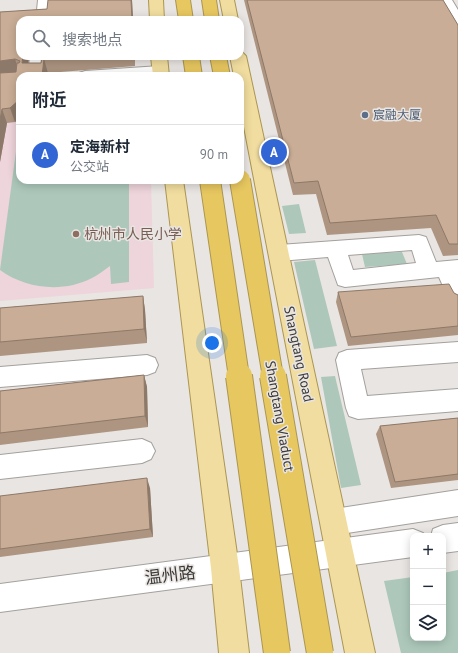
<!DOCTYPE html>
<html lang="zh">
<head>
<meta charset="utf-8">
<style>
	body { margin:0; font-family:"PT Sans","Noto Sans SC",sans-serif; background:#f6f6f7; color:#1f2937 }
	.controls { position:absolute; right:12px; bottom:12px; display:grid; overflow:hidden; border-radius:8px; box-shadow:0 2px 10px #0003 }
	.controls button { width:36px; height:36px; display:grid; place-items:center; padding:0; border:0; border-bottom:1px solid #e0e1e3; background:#fff; color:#1f2937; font:20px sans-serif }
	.you { position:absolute; left:212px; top:343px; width:14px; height:14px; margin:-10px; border:3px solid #fff; border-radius:50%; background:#1a73e8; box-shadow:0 0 0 6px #1a73e833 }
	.badge { display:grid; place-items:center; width:26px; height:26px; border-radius:50%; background:#3366d5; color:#fff; font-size:13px; font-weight:700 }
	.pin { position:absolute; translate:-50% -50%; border:2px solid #fff; box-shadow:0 1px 4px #0006 }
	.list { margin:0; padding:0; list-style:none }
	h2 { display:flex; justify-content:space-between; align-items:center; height:52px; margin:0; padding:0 16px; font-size:17px }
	h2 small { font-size:13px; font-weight:400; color:#747a83 }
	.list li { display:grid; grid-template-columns:26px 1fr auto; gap:12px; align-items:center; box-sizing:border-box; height:60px; padding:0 16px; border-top:1px solid #e0e1e3 }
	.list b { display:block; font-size:15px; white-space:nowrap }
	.list p { margin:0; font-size:13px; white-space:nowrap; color:#747a83 }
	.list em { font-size:13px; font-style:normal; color:#747a83 }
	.icon { flex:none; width:22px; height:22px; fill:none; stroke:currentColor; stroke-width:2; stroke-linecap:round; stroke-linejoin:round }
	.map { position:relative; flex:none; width:458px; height:653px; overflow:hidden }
	.search { position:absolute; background:#fff; box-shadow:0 2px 10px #0003; left:16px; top:16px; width:228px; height:44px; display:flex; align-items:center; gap:10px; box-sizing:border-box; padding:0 14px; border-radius:12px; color:#747a83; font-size:15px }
	.panel { position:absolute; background:#fff; box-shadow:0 2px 10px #0003; left:16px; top:72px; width:228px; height:112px; border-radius:12px }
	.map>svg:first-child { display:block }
	.education { fill:#eed4db }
	.green { fill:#adc8bb }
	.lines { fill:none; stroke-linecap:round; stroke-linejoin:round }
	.minor-casing { stroke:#a3a09d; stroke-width:2 }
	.major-casing { stroke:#ab9652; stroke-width:2 }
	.highway-casing { stroke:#ab9652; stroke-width:2 }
	.minor { fill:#fff; fill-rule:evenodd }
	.major { fill:#f1dd9f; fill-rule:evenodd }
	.highway { fill:#e7c75f; fill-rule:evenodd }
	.highway-bridge-far1-casing { stroke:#ab9652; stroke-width:22; stroke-linecap:butt }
	.highway-bridge-casing { stroke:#ab9652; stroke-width:28; stroke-linecap:butt }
	.highway-bridge-far1 { stroke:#e7c75f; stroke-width:20 }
	.highway-bridge { stroke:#e7c75f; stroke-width:26 }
	.wall { fill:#ad9581 }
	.shaded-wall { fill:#8d7969 }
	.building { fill:#c9ad96; stroke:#8d7969 }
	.service-dot { fill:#5c6f8a; stroke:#e9e5e2; stroke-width:1.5 }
	.education-dot { fill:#8d6e63; stroke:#e9e5e2; stroke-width:1.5 }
	.labels { text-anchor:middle; stroke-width:3; stroke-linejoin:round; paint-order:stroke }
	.far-service-label { font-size:12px; fill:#4e5e75; stroke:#e9e5e2; text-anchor:start }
	.education-label { font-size:14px; fill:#785e54; stroke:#e9e5e2; text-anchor:start }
	.street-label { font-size:14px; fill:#3b3a39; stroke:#e9e5e2 }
	.near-street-label { font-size:17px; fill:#3b3a39; stroke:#e9e5e2 }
</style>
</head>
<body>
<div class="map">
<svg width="458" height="653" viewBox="0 0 458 653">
	<rect width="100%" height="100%" fill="#e9e5e2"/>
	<path class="education" d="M20 86V180H151L154 288 0 301V87Z"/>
	<path class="green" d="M20 137V180H129V282L111 284 110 266C104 270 98 275 92 278 63 293 26 289 0 270L17 144Z
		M299 204 306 233 289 234 282 206Z
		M402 252 407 264 365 267 362 254Z
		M315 260 337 346 314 349 294 262Z
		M335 376 361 485 341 488 321 377Z
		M458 570V653H401L384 581 413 577V638H443V573Z"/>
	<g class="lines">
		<defs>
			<path id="minor" d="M38 0H52L50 20H36Z
				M438 0H452L458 10V25L453 24Z
				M30 56H46L44 76H28Z
				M160 66 165 68 168 71 165 74 155 76H77L79 73 85 71Z
				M419 235 426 237 436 262 458 260V304L450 302 439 277 345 287 338 285 328 257 279 261 272 258 269 253 272 248 279 245ZM412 250 416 263 353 270 348 255Z
				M458 342V362L361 369 367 396 458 389V411L358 419 349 416 346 408 336 360 339 353 347 350Z
				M147 355 155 358 158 365 155 372 147 375 0 387V367Z
				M142 439 151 443 155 451 151 459 142 463 0 479V455Z
				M458 490V516L334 535 324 532 321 522 324 512 334 509Z
				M458 523V551L443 553V536H431L433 529 443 525Z
				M413 529 423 533 424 536H413V557L0 612V584Z"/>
			<path id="major" d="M149 0H163L164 20H150Z
				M220 0H234L238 20H224Z
				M240 52 243 53 246 56 375 653H345L240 106V76H234L230 56H240Z
				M151 56H167L169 76H153Z
				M165 180H183L239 568 249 653H219L211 568Z"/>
			<path id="highway" d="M176 0H190L193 20H179Z
				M202 0H216L219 20H205Z
				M183 56H199L202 76H186Z
				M210 56H226L230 76H214Z"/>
		</defs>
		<use href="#minor" class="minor-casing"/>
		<use href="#major" class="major-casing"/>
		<use href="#highway" class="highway-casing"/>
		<use href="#minor" class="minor"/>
		<use href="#major" class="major"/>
		<use href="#highway" class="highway"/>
		<defs>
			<path id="highway-bridge-far1" d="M210 180 239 377
				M240 180 273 377"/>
			<path id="highway-bridge" d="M239 376 277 653
				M273 376 320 653"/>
		</defs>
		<use href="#highway-bridge-far1" class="highway-bridge-far1-casing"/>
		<use href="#highway-bridge" class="highway-bridge-casing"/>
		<use href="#highway-bridge-far1" class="highway-bridge-far1"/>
		<use href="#highway-bridge" class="highway-bridge"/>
	</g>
	<path class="wall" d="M48 0H132L133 20H20L28 63H41L42 56H135V66L48 73V76H20V118L15 122 7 123 0 162V12L47 9Z
		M244 0H443L458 25V255L443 256 431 228 327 235 316 194 293 195Z
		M338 292 454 293 458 295V335L348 346 336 302Z
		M143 296 145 310 147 343 0 356V308Z
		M144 375 147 387 148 427 0 445V391Z
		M458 418V480L391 488 376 434 380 426Z
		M150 488 153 537 0 557V496Z"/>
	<path class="shaded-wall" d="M131 0H132L133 20H132Z
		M23 56H29L27 76 22 63Z
		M15 59 20 74 0 76V61Z
		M44 59 48 73V76H42Z
		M20 99V118L15 122 10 108Z
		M2 109 7 123 0 162V120Z
		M143 296 145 310 147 343 144 329Z
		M144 375 147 387 148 427 145 416Z
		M147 478 150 488 153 537 150 529Z"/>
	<path class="building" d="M48 0H131L132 20H20V56H23L22 63H41L42 56H82L44 59 42 76H20V99L10 108 2 109 0 120V73L16 72 17 63H19L20 61 15 59 0 61V12L47 9Z
		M247 0H443L458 25V244H449L436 215 330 223 318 181 294 183Z
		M449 284 454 293 458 295V326L351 337 338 292Z
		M143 296 144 329 0 342V308Z
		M144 375 145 416 0 433V391Z
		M458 418V474L395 482 380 426Z
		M147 478 150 529 0 549V496Z"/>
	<circle class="service-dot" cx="365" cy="115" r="4"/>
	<circle class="education-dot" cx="76" cy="234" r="4"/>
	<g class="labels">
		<g class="far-service-label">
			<text x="373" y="119">宸融大厦</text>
		</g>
		<g class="education-label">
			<text x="84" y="239">杭州市人民小学</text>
		</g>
		<g class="street-label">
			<text transform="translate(299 354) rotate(78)" y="5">Shangtang Road</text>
			<text transform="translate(280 416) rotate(80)" y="5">Shangtang Viaduct</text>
		</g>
		<g class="near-street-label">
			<text transform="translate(170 575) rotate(-7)" y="6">温州路</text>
		</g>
	</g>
</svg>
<div class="controls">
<button>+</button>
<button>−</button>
<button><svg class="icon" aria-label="layers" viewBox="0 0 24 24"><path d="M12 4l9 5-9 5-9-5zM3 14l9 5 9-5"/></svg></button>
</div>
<div class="you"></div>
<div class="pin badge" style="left:274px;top:152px">A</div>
<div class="search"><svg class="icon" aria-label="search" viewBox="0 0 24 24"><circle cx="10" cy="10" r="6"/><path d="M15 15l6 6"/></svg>搜索地点</div>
<section class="panel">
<h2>附近<small></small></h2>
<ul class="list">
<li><span class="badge">A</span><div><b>定海新村</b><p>公交站</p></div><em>90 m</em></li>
</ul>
</section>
</div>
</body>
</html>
